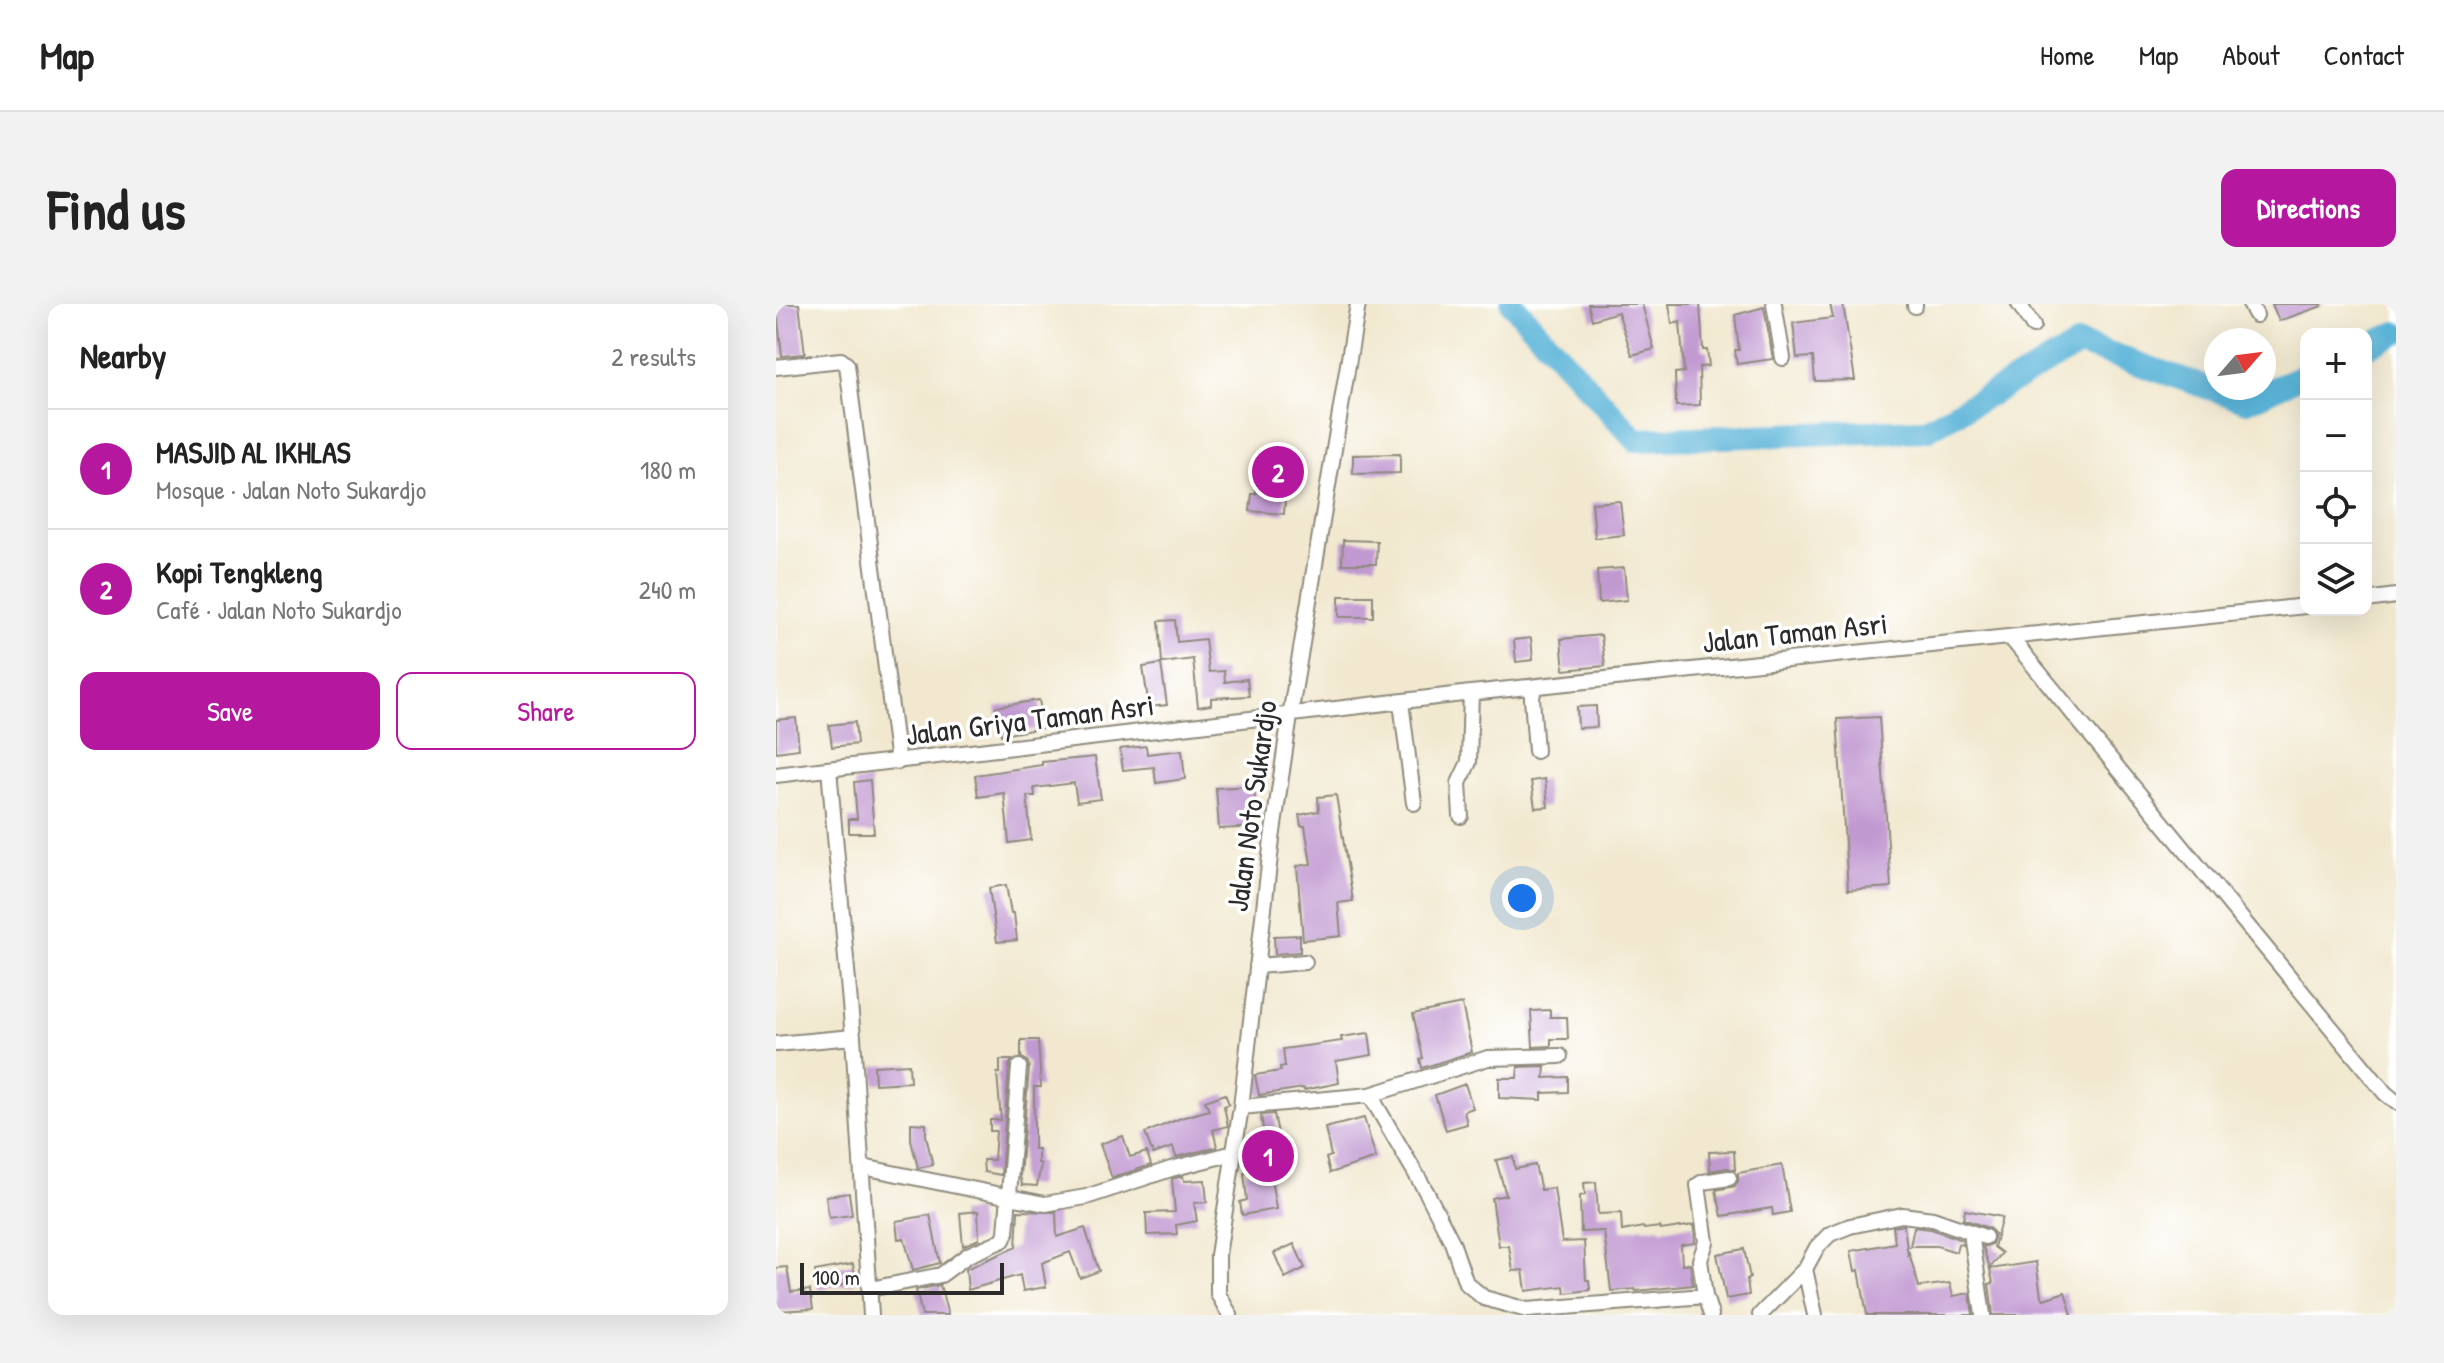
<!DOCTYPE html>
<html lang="en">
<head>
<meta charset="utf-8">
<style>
	body { margin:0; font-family:"Patrick Hand",sans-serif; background:#f2f2f2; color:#222 }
	.controls { position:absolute; right:24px; top:24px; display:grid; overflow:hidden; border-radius:16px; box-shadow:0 8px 32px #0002 }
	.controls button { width:72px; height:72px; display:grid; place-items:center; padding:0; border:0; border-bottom:2px solid #e0e0e0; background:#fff; color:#222; font:40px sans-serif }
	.compass { position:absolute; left:1428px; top:24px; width:72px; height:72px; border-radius:50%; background:#fff; box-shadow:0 8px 32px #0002; rotate:62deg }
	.scale { position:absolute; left:24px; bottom:20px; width:204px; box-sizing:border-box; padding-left:8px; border:4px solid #2b2b2b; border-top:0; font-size:22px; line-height:28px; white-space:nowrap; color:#2b2b2b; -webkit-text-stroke:6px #fff; paint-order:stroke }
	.you { position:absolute; left:746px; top:594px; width:28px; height:28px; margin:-20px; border:6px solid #fff; border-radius:50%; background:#1a73e8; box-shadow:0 0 0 12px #1a73e833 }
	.badge { display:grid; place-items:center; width:52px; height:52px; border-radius:50%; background:#b5179e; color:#fff; font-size:26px; font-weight:700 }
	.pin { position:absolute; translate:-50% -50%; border:4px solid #fff; box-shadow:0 2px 8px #0006 }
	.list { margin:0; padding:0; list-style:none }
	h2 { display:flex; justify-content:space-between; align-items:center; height:104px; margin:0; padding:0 32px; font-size:34px }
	h2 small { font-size:26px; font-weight:400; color:#767676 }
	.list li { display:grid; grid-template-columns:52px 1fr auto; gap:24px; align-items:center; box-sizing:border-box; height:120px; padding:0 32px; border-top:2px solid #e0e0e0 }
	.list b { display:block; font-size:30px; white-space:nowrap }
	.list p { margin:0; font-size:26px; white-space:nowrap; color:#767676 }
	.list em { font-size:26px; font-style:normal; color:#767676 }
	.actions { display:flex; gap:16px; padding:24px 32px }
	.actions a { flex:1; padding:18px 0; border:2px solid #b5179e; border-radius:16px; text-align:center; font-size:28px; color:#b5179e }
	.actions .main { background:#b5179e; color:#fff }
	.icon { flex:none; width:44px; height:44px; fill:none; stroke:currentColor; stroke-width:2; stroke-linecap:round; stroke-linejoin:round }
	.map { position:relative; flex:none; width:1620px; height:1011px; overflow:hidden; border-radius:16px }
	header { display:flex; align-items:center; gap:48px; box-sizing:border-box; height:112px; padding:0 40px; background:#fff; border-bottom:2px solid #e0e0e0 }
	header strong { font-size:38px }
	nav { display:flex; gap:44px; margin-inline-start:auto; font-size:28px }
	.intro { display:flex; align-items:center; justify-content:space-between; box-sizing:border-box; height:192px; padding:0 48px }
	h1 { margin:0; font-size:56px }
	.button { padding:20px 36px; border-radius:16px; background:#b5179e; color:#fff; font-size:28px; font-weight:700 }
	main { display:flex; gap:48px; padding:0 48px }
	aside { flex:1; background:#fff; border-radius:16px; box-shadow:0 8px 32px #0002 }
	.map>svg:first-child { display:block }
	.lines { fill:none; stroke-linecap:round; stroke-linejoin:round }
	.river { stroke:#5ab4d8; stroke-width:24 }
	.building { fill:#c199d1 }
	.minor-casing { stroke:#8e8a7d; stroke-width:18 }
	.minor { stroke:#fff; stroke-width:14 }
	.labels { text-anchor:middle; stroke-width:7; stroke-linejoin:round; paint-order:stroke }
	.street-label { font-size:30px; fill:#2b2b2b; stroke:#fff }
</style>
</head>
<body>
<header>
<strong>Map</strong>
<nav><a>Home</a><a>Map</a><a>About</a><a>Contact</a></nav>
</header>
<div class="intro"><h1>Find us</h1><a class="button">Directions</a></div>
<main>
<aside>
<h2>Nearby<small>2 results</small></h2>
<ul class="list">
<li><span class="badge">1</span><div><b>MASJID AL IKHLAS</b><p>Mosque · Jalan Noto Sukardjo</p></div><em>180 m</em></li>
<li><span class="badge">2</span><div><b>Kopi Tengkleng</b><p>Café · Jalan Noto Sukardjo</p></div><em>240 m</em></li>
</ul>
<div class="actions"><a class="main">Save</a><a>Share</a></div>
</aside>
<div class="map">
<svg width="1620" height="1011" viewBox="0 0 1620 1011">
	<rect width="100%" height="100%" fill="#fff"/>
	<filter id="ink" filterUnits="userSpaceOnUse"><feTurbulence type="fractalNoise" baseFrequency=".0125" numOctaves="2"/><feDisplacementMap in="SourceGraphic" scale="16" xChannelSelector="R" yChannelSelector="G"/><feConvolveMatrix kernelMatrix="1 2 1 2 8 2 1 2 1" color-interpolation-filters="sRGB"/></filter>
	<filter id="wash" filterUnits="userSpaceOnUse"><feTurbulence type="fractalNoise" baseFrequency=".006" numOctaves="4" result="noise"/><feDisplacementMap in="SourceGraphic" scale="32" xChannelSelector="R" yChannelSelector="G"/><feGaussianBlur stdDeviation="1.8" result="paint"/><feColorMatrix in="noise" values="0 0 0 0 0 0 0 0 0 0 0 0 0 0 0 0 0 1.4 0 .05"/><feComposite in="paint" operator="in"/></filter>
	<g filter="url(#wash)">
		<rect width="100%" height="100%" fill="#f1e8cf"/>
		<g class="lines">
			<path class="river" d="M736 0 860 136 1150 126 1304 40 1471 97 1530 70
				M1590 43 1620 29"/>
		</g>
		<g id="blocks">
			<path class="building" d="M0 0H23L29 50 6 52Z
				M812 0H866L878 45 856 51 842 8 816 16Z
				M893 0H924L927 46H931L933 62 923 63 924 101 900 102 899 69 908 68 904 18 896 20Z
				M1054 0H1067L1079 76 1039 77 1037 53 1021 54 1017 19 1057 14Z
				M1496 0H1546V2L1503 17Z
				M988 3 997 55 961 60 959 46H963L959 11Z
				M624 150V169L577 170V151Z
				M483 159 511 161 508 210 474 207 476 190H480Z
				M844 197 848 231 819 234 816 199Z
				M567 236 601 237 600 260H566Z
				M848 264 851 296 823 299 821 266Z
				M563 292H597V313H563Z
				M399 316 401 338 429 335 433 368 448 367 449 378 471 375 473 392 435 394V401L422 403 417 355 386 359 383 317Z
				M825 331 829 362 788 366 785 335Z
				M755 334 757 356 740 358 738 336Z
				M385 360 391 401 373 403 367 363Z
				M263 396 268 424 225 431 220 403Z
				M820 402 821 423 802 424 801 403Z
				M1103 413 1115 583 1072 586 1061 415Z
				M20 414 23 445 0 448V416Z
				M79 418 81 440 56 443 53 421Z
				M370 442 371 450 406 446 409 475 380 479 378 463 347 466 344 445Z
				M319 453 325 495 301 498 298 479 258 484 259 492H251L255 536 233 539 228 489 202 493 199 471 266 461V458Z
				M769 475 772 503 759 504 755 477Z
				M94 476 98 529H73V515H81L78 478Z
				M478 482 481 523 443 525 440 484Z
				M560 491 577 597 562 599 565 632 527 636 521 562 535 560 529 522H525L523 511 543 507 542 493Z
				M230 581 235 609H238L241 636 221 638 213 584Z
				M524 631V648L499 650 498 632Z
				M686 700 696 748 646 764 644 755 647 754 637 710Z
				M774 706V713H791L792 735H775V742L757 743 755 707Z
				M593 729 596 751 560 757 563 779 528 786 527 784 483 791 479 771 505 767 504 763 509 762 507 745 566 737 565 733Z
				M245 736H262L265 783H258V845H262V859L265 860 261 882 246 881 244 872 253 764 252 758 245 753Z
				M224 756H236L233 762 225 871 208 868 207 856H218L220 827H214V816H225L221 769H224Z
				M133 760 134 778 99 780 98 762Z
				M769 762 768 774 792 773V788L766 789V796L723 794V774H741L742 763Z
				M689 780 697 804 688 807 691 820 670 826 659 791Z
				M449 790 453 800 448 802 452 822 437 826 441 843 400 853 397 843 377 850 369 829 405 814 433 806 429 797Z
				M498 810 504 839V862H493L500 905 466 911 464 898 471 896 468 869 481 867 478 828 487 826 485 811Z
				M588 814 600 854 554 869 550 854 555 852 549 824Z
				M135 819 150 820V832L157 861 142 864 135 836Z
				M347 832 354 853 371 848 375 861 336 874 324 840Z
				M958 847 959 866 951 864 934 867 933 848Z
				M737 853 739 865 759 861 765 886 778 884 786 938 808 937 810 976H813L814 986 789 989 788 982 750 987 747 966 737 967 733 942H723L716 894 730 891 720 856Z
				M1006 861 1014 908 997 911 996 904 946 912 940 886 959 882 962 877V869Z
				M407 872 408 877 429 876 431 898 418 899 421 917 400 921 401 930 371 931 370 909 399 908 396 875Z
				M820 878 822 910 845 909 846 927 867 923 868 925 884 923 885 926 918 921 919 939 905 941 906 961 914 960 917 981 860 987 859 985 835 987 828 927 805 928 804 892 809 891 808 879Z
				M73 889 76 911 53 914 50 892Z
				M1189 906 1226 913 1218 943 1226 949 1214 964 1207 943 1216 940 1219 930 1213 924 1187 915Z
				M202 907 203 935 187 942 184 909Z
				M242 907 280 908 281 933 309 924 323 967 304 974 294 948 266 959 270 983 247 987 244 971 192 986 190 965 240 943Z
				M154 911 164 959 137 966 128 934 122 935 120 917Z
				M1128 921 1132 952 1133 949 1143 983 1174 979 1177 992 1194 989 1197 1011H1091L1083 966 1079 967 1075 947 1119 939 1117 923Z
				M1138 923 1155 925 1186 936 1187 941 1182 940 1180 948 1161 942H1134Z
				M518 940 529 964 509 974 498 949Z
				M968 945 974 974 971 975 973 991 950 995 941 950Z
				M1260 958 1265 992 1268 995 1289 988 1296 1011H1217L1213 980 1217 979 1214 965Z
				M77 960 80 979 42 985 39 967Z
				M11 963 15 988 34 986 37 1005 0 1007V964Z
				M164 981 172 1011H146L140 986Z"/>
		</g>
	</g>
	<g filter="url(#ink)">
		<use href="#blocks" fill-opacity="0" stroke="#8e8a7d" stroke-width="2"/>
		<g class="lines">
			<defs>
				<path id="minor" d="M998 0 1007 54
					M1139 0V2
					M1243 0 1257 22
					M1474 0 1480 11
					M0 63 65 56 71 61 122 458
					M1590 296 1620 292
					M1234 333 1609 789 1620 798
					M758 383 756 394 760 447
					M625 398 638 499
					M53 465 77 733 95 1011
					M0 471 695 389 1530 302
					M685 512 683 479 693 458 695 389
					M481 662 529 658
					M0 740 77 733
					M594 791 651 889 676 938 690 979 708 994 751 1006 929 992 935 1011
					M465 803 594 791 712 754 784 752
					M87 863 269 900 310 893 395 865 458 849
					M1195 929 1207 1011
					M1029 965 1039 1011
					M94 985 165 971 192 951 227 936 230 929 243 763
					M929 992 924 956 930 938 922 881 927 878 953 874
					M454 1011 442 990V951L465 803 496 535 514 412 582 0
					M984 1011 1029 965 1041 943 1054 930 1074 922 1126 911 1157 915 1209 933"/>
			</defs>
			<use href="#minor" class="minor-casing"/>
			<use href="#minor" class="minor"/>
		</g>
	</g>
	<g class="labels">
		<g class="street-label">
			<text transform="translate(1019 329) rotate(-6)" y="10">Jalan Taman Asri</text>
			<text transform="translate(254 416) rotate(-7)" y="10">Jalan Griya Taman Asri</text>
			<text transform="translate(476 502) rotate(-82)" y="10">Jalan Noto Sukardjo</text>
		</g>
	</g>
</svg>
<div class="controls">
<button>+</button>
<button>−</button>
<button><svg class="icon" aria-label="locate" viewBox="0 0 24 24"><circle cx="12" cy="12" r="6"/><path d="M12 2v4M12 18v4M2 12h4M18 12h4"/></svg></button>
<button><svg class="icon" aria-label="layers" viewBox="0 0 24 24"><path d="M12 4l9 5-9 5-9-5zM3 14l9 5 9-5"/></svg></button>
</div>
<svg class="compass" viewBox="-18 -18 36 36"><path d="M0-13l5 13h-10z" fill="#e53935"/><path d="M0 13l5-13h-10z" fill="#767676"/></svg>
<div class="scale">100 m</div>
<div class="you"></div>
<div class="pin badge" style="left:492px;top:852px">1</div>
<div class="pin badge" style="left:502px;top:168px">2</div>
</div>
</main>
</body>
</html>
